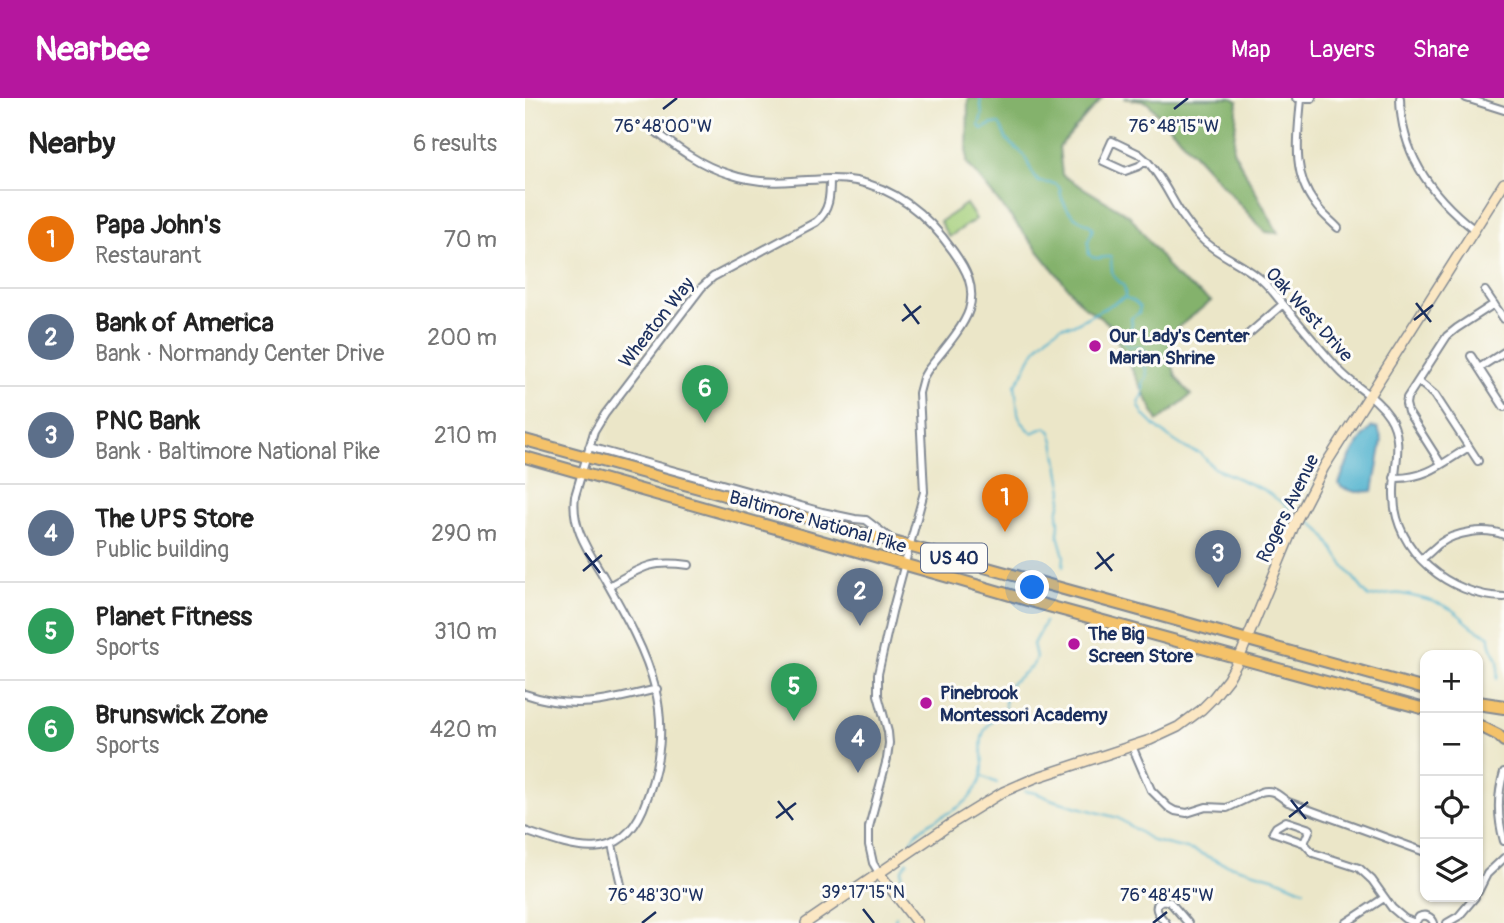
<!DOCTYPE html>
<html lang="en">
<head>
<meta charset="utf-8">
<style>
	body { margin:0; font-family:Pangolin,sans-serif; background:#f2f2f2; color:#222 }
	.controls { position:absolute; right:21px; bottom:21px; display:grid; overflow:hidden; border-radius:14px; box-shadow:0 2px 5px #0004 }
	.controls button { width:63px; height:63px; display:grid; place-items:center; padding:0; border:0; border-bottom:2px solid #e0e0e0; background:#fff; color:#222; font:35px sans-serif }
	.you { position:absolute; left:508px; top:490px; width:24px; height:24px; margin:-18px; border:5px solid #fff; border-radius:50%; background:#1a73e8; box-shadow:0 0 0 10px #1a73e833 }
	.badge { display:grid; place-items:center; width:46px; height:46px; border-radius:50%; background:#b5179e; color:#fff; font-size:23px; font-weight:700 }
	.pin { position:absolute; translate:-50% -58px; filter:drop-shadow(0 2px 4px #0008) }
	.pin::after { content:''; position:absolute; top:37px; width:24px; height:21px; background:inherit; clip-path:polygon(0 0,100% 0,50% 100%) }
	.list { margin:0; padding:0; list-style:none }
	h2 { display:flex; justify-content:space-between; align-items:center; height:91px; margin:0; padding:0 28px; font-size:30px }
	h2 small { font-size:23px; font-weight:400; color:#767676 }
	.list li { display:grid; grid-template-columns:46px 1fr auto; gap:21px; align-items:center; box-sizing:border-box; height:98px; padding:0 28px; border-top:2px solid #e0e0e0 }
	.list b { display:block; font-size:26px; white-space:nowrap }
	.list p { margin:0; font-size:23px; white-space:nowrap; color:#767676 }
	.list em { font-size:23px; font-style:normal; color:#767676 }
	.icon { flex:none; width:38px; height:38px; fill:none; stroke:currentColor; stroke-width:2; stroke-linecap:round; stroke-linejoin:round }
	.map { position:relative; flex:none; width:979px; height:825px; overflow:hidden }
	header { display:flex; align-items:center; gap:42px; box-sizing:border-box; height:98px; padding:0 35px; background:#b5179e; color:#fff }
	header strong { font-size:33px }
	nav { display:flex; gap:38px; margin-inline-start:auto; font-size:24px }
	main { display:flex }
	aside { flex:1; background:#fff }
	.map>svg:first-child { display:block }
	.green { fill:#a5cf7c; stroke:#607f6d; stroke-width:2 }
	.forest { fill:#84b26c; stroke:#507065; stroke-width:2 }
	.water { fill:#4eb1cd; stroke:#347096; stroke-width:2 }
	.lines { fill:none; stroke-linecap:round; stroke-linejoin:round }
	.stream { stroke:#4eb1cd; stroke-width:2 }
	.street-casing { stroke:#838a93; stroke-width:10 }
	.secondary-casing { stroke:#838a93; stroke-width:12 }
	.primary-casing { stroke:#838a93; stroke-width:14 }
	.highway-casing { stroke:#838a93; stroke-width:16 }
	.street { stroke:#fff; stroke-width:6 }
	.secondary { stroke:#fbe7c3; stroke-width:9 }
	.primary { stroke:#f4c26a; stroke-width:10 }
	.highway { stroke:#f4c26a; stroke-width:12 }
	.ticks { fill:none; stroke:#1b2f5e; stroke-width:2.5 }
	.poi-dot { fill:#b5179e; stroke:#fdfcf7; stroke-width:2.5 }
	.labels { text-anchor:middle; stroke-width:6; stroke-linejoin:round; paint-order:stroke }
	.shield { fill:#fdfcf7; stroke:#5f6c8c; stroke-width:2 }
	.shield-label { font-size:18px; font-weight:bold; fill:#1b2f5e }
	.street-label { font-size:19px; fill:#1b2f5e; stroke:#fdfcf7 }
	.poi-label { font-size:19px; font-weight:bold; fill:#1b2f5e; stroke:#fdfcf7; text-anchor:start }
	.ticks-label { font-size:18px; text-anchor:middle; fill:#1b2f5e; stroke:#fdfcf7; stroke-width:6; stroke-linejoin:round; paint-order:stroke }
</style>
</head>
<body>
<header>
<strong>Nearbee</strong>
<nav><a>Map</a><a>Layers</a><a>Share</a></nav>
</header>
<main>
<aside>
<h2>Nearby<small>6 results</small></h2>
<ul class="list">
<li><span class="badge" style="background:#e8710a">1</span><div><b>Papa John's</b><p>Restaurant</p></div><em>70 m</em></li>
<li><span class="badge" style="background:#5c6f8a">2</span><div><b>Bank of America</b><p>Bank · Normandy Center Drive</p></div><em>200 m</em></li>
<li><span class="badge" style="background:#5c6f8a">3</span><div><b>PNC Bank</b><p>Bank · Baltimore National Pike</p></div><em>210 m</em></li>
<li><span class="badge" style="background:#5c6f8a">4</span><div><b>The UPS Store</b><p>Public building</p></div><em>290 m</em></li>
<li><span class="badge" style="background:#2e9e5b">5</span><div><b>Planet Fitness</b><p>Sports</p></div><em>310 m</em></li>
<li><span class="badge" style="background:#2e9e5b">6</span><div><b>Brunswick Zone</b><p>Sports</p></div><em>420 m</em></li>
</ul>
</aside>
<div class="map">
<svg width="979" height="825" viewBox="0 0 979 825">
	<rect width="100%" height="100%" fill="#fdfcf7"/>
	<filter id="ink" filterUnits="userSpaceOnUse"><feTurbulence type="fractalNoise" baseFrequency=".0143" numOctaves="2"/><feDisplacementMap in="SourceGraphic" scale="14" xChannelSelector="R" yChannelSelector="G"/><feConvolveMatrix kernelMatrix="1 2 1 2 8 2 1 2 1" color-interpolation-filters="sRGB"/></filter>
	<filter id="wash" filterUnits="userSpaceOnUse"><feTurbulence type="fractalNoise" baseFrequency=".00686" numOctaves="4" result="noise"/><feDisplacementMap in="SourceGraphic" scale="28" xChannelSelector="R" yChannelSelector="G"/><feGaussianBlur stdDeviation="1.57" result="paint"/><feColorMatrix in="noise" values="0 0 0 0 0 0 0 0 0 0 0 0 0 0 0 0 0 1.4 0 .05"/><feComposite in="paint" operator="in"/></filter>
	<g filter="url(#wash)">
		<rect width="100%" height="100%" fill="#ebe6c8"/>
		<path class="green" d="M441 106 451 121 424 139 415 124Z"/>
		<path class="forest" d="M443 0H577L534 49 537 77 605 118 650 178 686 203 652 230 644 254 651 279 666 297 633 323 584 226 557 207 442 65Z
			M599 0H707L713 3 708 52 753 135 740 134 622 4Z"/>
		<path class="water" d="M847 329 853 330 857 343 848 393 831 394 817 390 814 386C821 364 831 346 847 329Z"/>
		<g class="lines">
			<path class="stream" d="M455 0 457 16 454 28 457 31 467 26H474C478 31 479 36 482 42 486 48 495 51 499 58 505 67 506 76 514 84L531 86 535 90C535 101 543 115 553 121 559 125 563 124 568 130L563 144 564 157C572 163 577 158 586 159 587 165 585 172 589 178 596 188 601 184 600 199L548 227 537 228 526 235 514 247 505 261 497 277 490 287 493 315 496 323 507 335 521 329 526 334 529 343 538 393 533 416 534 425 533 437 539 458 538 469
				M601 200C607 202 610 203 615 209L614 215 606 220 607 226 605 232 608 239 601 242 599 244 603 249 612 248 617 250 619 253 617 265 621 271 622 279 618 284V298L615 302 614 308 619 317 631 329 645 340 662 351 675 355 689 370 739 392 766 411
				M784 422 798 435 819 468 844 499C855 499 866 494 877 496 893 499 916 504 929 513 937 519 943 526 951 531 956 534 961 535 965 539 964 549 970 553 973 562 974 569 973 575 972 581
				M457 678 472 685
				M500 693 511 695 528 702 593 720 628 743 670 753 697 765 751 780 779 792
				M386 746C391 724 431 717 445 699 452 690 458 679 458 669 458 657 454 647 458 636 462 625 471 618 480 611V596L482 589 508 567 511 559 508 546 520 524
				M375 786 377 771 383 763
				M369 825 371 818"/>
		</g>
	</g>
	<g filter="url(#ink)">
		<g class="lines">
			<defs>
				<path id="street" d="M771 0H787
					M875 0C876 57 907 99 950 132
					M941 0 979 12
					M776 1C773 37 766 75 790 106 796 115 805 122 813 130
					M122 27C147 46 173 67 204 76 224 83 246 85 267 83 289 82 310 79 331 83 373 91 404 119 428 153 441 171 451 189 444 212 438 231 414 257 402 273L398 280 394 295 399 394 367 514 353 576V597L363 634 364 645 362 661 344 729V747L348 765 354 775
					M621 62 614 56 587 43 578 63 600 73 614 68 621 62C642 84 650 114 672 136 689 155 713 163 733 179 743 186 750 197 758 206 776 228 794 250 813 271 829 289 851 298 864 318 880 342 868 371 869 397 869 454 925 498 979 499
					M960 193 979 221
					M702 244 714 243 720 239 758 206
					M946 258 979 309
					M954 270 979 254
					M893 283 910 297 953 363
					M64 349 297 414 330 421 341 422 366 441
					M916 366 883 314 881 306 882 300 922 238 932 230 969 206
					M869 380C901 381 918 365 944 349
					M897 461C902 457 908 451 914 446 930 434 960 429 979 437
					M84 488C117 469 125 462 164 467
					M0 596C49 613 84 603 132 591
					M607 648 626 692 643 709 650 713 662 715 681 709 702 710 736 694C748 690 754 698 763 704L900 754
					M979 674C972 697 972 719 979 743
					M0 733C46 749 93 769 118 711 157 615 124 559 77 476 62 451 46 428 50 398L69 334 80 316 177 189 188 179 291 124C305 112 305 98 305 81
					M779 745 785 731 761 723 751 729 748 734 779 745 788 755 834 770 847 782 867 810 880 821 890 825
					M87 747 99 800
					M953 794 962 776 979 760
					M641 825C635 818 625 808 638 802L645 804 663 825
					M821 825 859 800
					M890 825 894 819C900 816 906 818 909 825
					M922 825 934 818 950 799"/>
				<path id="secondary" d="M354 775 392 825
					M281 825 426 726 478 694 510 680 625 642 653 629 676 612 688 600 703 581 714 561 771 423 799 369 979 85"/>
				<path id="primary" d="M0 342 900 591
					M0 359 427 480 516 506 900 611
					M953 627 973 637 979 643"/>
				<path id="highway" d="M953 605 979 609"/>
			</defs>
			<use href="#street" class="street-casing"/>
			<use href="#secondary" class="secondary-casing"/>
			<use href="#primary" class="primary-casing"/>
			<use href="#highway" class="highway-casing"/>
			<use href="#street" class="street"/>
			<use href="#secondary" class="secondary"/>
			<use href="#primary" class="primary"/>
			<use href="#highway" class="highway"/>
		</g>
	</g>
	<path class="ticks" d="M138 11 152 0M649 11 663 0M891 205 906 224M379 206 394 226M889 222 908 207M377 223 396 208M572 454 587 473M60 455 75 475M570 471 589 456M58 473 77 457M766 702 781 721M253 703 268 722M764 719 783 704M251 720 271 705M338 811 349 825M117 825 131 814M628 825 642 814"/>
	<g class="poi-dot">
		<circle cx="570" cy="248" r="7"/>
		<circle cx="549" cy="546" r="7"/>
		<circle cx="401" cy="605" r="7"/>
	</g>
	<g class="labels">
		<rect class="shield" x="396" y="445.5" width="66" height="29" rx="5"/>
		<g class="shield-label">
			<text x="429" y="466">US 40</text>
		</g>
		<g class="street-label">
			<text transform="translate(785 216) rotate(48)" y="7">Oak West Drive</text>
			<text transform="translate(131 224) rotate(-52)" y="7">Wheaton Way</text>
			<text transform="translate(762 410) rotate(-64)" y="7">Rogers Avenue</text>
			<text transform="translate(293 423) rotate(16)" y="7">Baltimore National Pike</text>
		</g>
		<g class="poi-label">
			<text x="584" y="244">Our Lady's Center<tspan x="584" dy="22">Marian Shrine</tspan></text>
			<text x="563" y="542">The Big<tspan x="563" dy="22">Screen Store</tspan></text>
			<text x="415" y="601">Pinebrook<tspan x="415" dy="22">Montessori Academy</tspan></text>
		</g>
	</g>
	<g class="ticks-label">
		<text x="138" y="34">76°48'00"W</text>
		<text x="649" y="34">76°48'15"W</text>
		<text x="338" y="800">39°17'15"N</text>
		<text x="131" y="803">76°48'30"W</text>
		<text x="642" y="803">76°48'45"W</text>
	</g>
</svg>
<div class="controls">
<button>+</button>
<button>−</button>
<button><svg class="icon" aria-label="locate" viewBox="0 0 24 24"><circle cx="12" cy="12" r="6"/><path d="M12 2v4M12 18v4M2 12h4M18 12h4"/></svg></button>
<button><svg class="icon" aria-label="layers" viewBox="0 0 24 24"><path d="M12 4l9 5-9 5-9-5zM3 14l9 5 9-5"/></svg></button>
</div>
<div class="you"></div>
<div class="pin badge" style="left:480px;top:434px;background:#e8710a">1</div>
<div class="pin badge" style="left:335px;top:528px;background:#5c6f8a">2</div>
<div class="pin badge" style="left:693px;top:490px;background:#5c6f8a">3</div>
<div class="pin badge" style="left:333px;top:675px;background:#5c6f8a">4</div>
<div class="pin badge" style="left:269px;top:623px;background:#2e9e5b">5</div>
<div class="pin badge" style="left:180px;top:325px;background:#2e9e5b">6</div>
</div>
</main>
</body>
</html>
